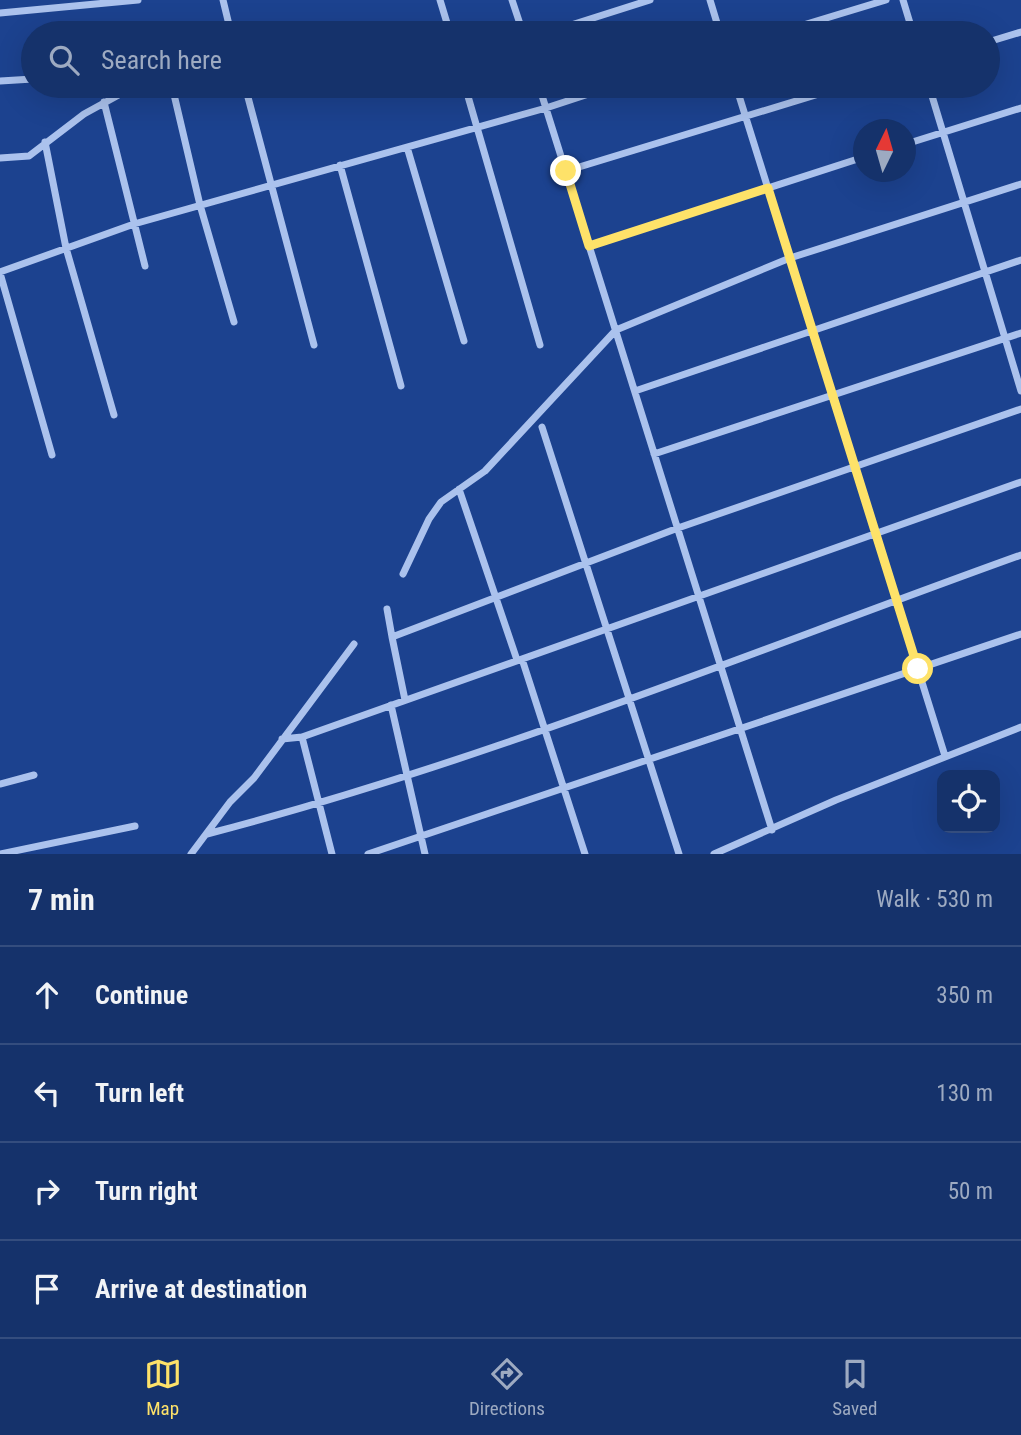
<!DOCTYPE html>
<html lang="en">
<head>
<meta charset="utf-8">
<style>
	body { margin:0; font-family:"Roboto Condensed",sans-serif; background:#223e73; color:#f1f3f6 }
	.controls { position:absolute; right:21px; bottom:21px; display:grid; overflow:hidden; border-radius:14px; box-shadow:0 7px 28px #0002 }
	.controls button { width:63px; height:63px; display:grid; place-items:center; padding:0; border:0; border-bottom:2px solid #344d7e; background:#15326b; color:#f1f3f6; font:35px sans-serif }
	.compass { position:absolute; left:853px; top:119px; width:63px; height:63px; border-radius:50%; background:#15326b; box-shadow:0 7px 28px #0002; rotate:5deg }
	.stop { position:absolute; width:21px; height:21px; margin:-16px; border:5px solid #fee269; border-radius:50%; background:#fff }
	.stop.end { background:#fee269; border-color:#fff; box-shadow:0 2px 7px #0008 }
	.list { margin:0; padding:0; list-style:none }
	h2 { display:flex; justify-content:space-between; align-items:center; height:91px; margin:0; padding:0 28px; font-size:30px }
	h2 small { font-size:23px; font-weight:400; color:#9daac1 }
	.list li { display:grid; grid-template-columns:46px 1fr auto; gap:21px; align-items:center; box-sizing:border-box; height:98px; padding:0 28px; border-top:2px solid #344d7e }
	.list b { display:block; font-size:26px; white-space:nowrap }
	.list em { font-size:23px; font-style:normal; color:#9daac1 }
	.icon { flex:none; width:38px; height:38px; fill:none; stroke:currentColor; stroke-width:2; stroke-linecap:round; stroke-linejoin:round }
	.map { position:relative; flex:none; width:1021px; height:854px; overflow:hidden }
	.search { position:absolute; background:#15326b; box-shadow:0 7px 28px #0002; left:21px; right:21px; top:21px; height:77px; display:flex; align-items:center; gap:18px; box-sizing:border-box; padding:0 24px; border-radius:38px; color:#9daac1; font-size:26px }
	.sheet { height:483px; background:#15326b }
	nav { display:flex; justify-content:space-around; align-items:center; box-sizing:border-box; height:98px; border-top:2px solid #344d7e; background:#15326b; font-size:19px; color:#9daac1 }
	nav a { display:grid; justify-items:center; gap:4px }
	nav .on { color:#fee269 }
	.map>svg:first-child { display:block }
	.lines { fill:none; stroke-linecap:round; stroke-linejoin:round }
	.minor { stroke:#abc2ed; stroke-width:7 }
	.route { stroke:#fee269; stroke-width:9 }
</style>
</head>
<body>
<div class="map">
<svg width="1021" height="854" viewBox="0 0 1021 854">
	<rect width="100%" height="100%" fill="#1c428f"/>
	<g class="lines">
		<path class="minor" d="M223 0 231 33
			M440 0 450 33
			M512 0 523 33
			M710 0 720 33
			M903 0 913 33
			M0 13 138 0
			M546 33 650 0
			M777 33 886 0
			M988 42 1021 32
			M0 81 33 79
			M172 86 200 205 234 322
			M245 86 314 345
			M465 86 540 345
			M539 86 772 830
			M736 86 945 756
			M929 86 1021 391
			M104 102 145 266
			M45 142 66 248 114 415
			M906 144 1021 108
			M407 147 464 341
			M0 158 29 156 84 114 135 86
			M340 165 401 386
			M566 171 845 86
			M589 246 864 157
			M0 272 134 224 546 108 613 86
			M0 273 52 455
			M635 391 1021 260
			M542 427 679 854
			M654 454 1021 333
			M459 489 517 660
			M403 574 429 519 441 502 485 471 616 330 790 258 1021 184
			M387 609 392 637 678 528 1021 409
			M392 637 405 700
			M522 659 585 854
			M391 705 425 854
			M302 737 332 854
			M282 739 302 737 1021 482
			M0 784 34 775
			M207 834C484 762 751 652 1021 555
			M0 854 135 826
			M191 854 230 802 254 778 354 644
			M368 854 1021 634
			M714 854 836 800 1021 727"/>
	</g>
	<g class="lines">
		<path class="route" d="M566 171 589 246 768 188 918 669"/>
	</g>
</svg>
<div class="controls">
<button><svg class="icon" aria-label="locate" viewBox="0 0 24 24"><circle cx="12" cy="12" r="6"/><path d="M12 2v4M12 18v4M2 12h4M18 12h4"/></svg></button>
</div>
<svg class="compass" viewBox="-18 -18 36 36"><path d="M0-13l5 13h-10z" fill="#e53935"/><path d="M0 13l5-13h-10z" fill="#9daac1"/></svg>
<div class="stop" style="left:918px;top:669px"></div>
<div class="stop end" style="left:566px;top:171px"></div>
<div class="search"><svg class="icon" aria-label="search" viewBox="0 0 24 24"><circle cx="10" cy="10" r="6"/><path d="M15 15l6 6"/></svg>Search here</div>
</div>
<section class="sheet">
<h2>7 min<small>Walk · 530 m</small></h2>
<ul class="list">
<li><svg class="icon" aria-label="ahead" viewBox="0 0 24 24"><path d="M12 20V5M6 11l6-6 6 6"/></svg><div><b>Continue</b></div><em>350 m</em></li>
<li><svg class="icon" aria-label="left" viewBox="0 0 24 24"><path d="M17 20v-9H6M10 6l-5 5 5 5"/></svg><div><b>Turn left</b></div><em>130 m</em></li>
<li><svg class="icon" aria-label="right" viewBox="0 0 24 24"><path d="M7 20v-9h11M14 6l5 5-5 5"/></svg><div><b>Turn right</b></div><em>50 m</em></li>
<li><svg class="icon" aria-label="arrive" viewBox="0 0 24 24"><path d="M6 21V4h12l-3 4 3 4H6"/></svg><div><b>Arrive at destination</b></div></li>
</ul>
</section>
<nav>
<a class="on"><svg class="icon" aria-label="map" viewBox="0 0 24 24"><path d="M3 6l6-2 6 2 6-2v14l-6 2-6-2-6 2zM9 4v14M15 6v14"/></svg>Map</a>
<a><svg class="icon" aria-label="directions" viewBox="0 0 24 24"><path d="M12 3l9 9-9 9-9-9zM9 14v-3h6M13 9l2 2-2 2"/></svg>Directions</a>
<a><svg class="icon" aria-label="saved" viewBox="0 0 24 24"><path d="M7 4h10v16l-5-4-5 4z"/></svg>Saved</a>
</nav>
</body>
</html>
